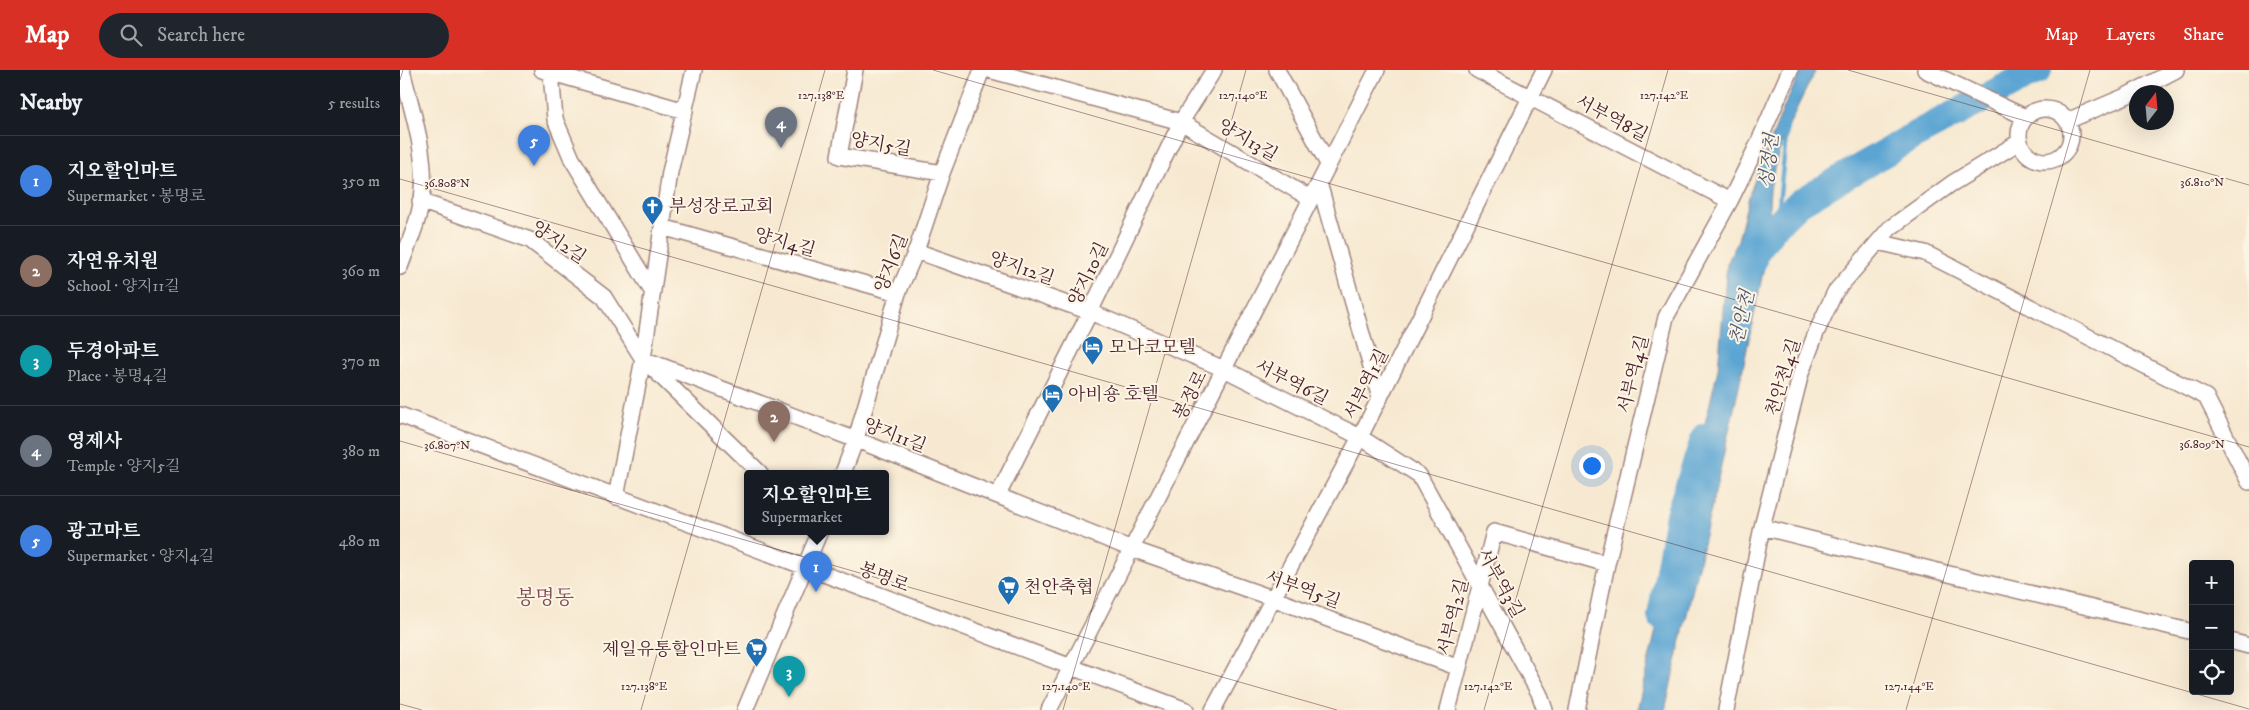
<!DOCTYPE html>
<html lang="en">
<head>
<meta charset="utf-8">
<style>
	body { margin:0; font-family:"IM FELL DW Pica","Noto Serif KR",serif; background:#20242c; color:#f1f3f6 }
	.controls { position:absolute; right:15px; bottom:15px; display:grid; overflow:hidden; border-radius:5px; box-shadow:0 5px 20px #0002 }
	.controls button { width:45px; height:45px; display:grid; place-items:center; padding:0; border:0; border-bottom:1px solid #363941; background:#171b24; color:#f1f3f6; font:25px sans-serif }
	.compass { position:absolute; left:1729px; top:15px; width:45px; height:45px; border-radius:50%; background:#171b24; box-shadow:0 5px 20px #0002; rotate:16deg }
	.you { position:absolute; left:1191px; top:395px; width:18px; height:18px; margin:-12px; border:4px solid #fff; border-radius:50%; background:#1a73e8; box-shadow:0 0 0 8px #1a73e833 }
	.badge { display:grid; place-items:center; width:32px; height:32px; border-radius:50%; background:#d93025; color:#fff; font-size:16px; font-weight:700 }
	.pin { position:absolute; translate:-50% -41px; filter:drop-shadow(0 1px 2px #0008) }
	.pin::after { content:''; position:absolute; top:26px; width:18px; height:15px; background:inherit; clip-path:polygon(0 0,100% 0,50% 100%) }
	.popup { position:absolute; left:344px; top:400px; width:145px; height:65px; box-sizing:border-box; display:grid; place-content:center; border-radius:5px; background:#171b24; filter:drop-shadow(0 1px 4px #0005); font-size:16px; white-space:nowrap; color:#9ea1a6 }
	.popup b { font-size:19px; color:#f1f3f6 }
	.popup::after { content:''; position:absolute; left:50%; top:100%; margin-left:-10px; border:10px solid transparent; border-top-color:#171b24 }
	.list { margin:0; padding:0; list-style:none }
	h2 { display:flex; justify-content:space-between; align-items:center; height:65px; margin:0; padding:0 20px; font-size:21px }
	h2 small { font-size:16px; font-weight:400; color:#9ea1a6 }
	.list li { display:grid; grid-template-columns:32px 1fr auto; gap:15px; align-items:center; box-sizing:border-box; height:90px; padding:0 20px; border-top:1px solid #363941 }
	.list b { display:block; font-size:19px; white-space:nowrap }
	.list p { margin:0; font-size:16px; white-space:nowrap; color:#9ea1a6 }
	.list em { font-size:16px; font-style:normal; color:#9ea1a6 }
	.icon { flex:none; width:28px; height:28px; fill:none; stroke:currentColor; stroke-width:2; stroke-linecap:round; stroke-linejoin:round }
	.map { position:relative; flex:none; width:1849px; height:640px; overflow:hidden }
	header { display:flex; align-items:center; gap:30px; box-sizing:border-box; height:70px; padding:0 25px; background:#d93025; color:#fff }
	header strong { font-size:24px }
	nav { display:flex; gap:28px; margin-inline-start:auto; font-size:18px }
	.search { width:350px; height:45px; background:#20242c; display:flex; align-items:center; gap:12px; box-sizing:border-box; padding:0 18px; border-radius:28px; color:#9ea1a6; font-size:19px }
	main { display:flex }
	aside { flex:1; background:#171b24 }
	.map>svg:first-child { display:block }
	.water { fill:#5ca5d3; stroke:#53627f }
	.lines { fill:none; stroke-linecap:round; stroke-linejoin:round }
	.stream { stroke:#5ca5d3; stroke-width:4.5 }
	.river { stroke:#5ca5d3; stroke-width:28 }
	.minor-casing { stroke:#a0847e; stroke-width:18 }
	.minor { stroke:#fff; stroke-width:15 }
	.ticks { fill:none; stroke:#4a1f2b; stroke-width:1; stroke-opacity:0.45 }
	.labels { text-anchor:middle; stroke-width:4; stroke-linejoin:round; paint-order:stroke }
	.street-label { font-size:18px; fill:#4a1f2b; stroke:#fcf5e5 }
	.poi-label { font-size:18px; fill:#4a1f2b; stroke:#fcf5e5; text-anchor:start }
	.water-label { font-size:19px; font-style:italic; fill:#51556e; stroke:#fcf5e5 }
	.quarter-label { font-size:20px; fill:#804a52; stroke:#fcf5e5 }
	.ticks-label { font-size:12px; text-anchor:middle; fill:#4a1f2b; stroke:#fcf5e5; stroke-width:4; stroke-linejoin:round; paint-order:stroke }
</style>
</head>
<body>
<header>
<strong>Map</strong>
<div class="search"><svg class="icon" aria-label="search" viewBox="0 0 24 24"><circle cx="10" cy="10" r="6"/><path d="M15 15l6 6"/></svg>Search here</div>
<nav><a>Map</a><a>Layers</a><a>Share</a></nav>
</header>
<main>
<aside>
<h2>Nearby<small>5 results</small></h2>
<ul class="list">
<li><span class="badge" style="background:#3f7fe0">1</span><div><b>지오할인마트</b><p>Supermarket · 봉명로</p></div><em>350 m</em></li>
<li><span class="badge" style="background:#8d6e63">2</span><div><b>자연유치원</b><p>School · 양지11길</p></div><em>360 m</em></li>
<li><span class="badge" style="background:#0f9aa8">3</span><div><b>두경아파트</b><p>Place · 봉명4길</p></div><em>370 m</em></li>
<li><span class="badge" style="background:#6b7280">4</span><div><b>영제사</b><p>Temple · 양지5길</p></div><em>380 m</em></li>
<li><span class="badge" style="background:#3f7fe0">5</span><div><b>광고마트</b><p>Supermarket · 양지4길</p></div><em>480 m</em></li>
</ul>
</aside>
<div class="map">
<svg width="1849" height="640" viewBox="0 0 1849 640">
	<rect width="100%" height="100%" fill="#fcf5e5"/>
	<filter id="ink" filterUnits="userSpaceOnUse"><feTurbulence type="fractalNoise" baseFrequency=".02" numOctaves="2"/><feDisplacementMap in="SourceGraphic" scale="10" xChannelSelector="R" yChannelSelector="G"/><feConvolveMatrix kernelMatrix="1 2 1 2 8 2 1 2 1" color-interpolation-filters="sRGB"/></filter>
	<filter id="wash" filterUnits="userSpaceOnUse"><feTurbulence type="fractalNoise" baseFrequency=".0096" numOctaves="4" result="noise"/><feDisplacementMap in="SourceGraphic" scale="20" xChannelSelector="R" yChannelSelector="G"/><feGaussianBlur stdDeviation="1.12" result="paint"/><feColorMatrix in="noise" values="0 0 0 0 0 0 0 0 0 0 0 0 0 0 0 0 0 1.4 0 .05"/><feComposite in="paint" operator="in"/></filter>
	<g filter="url(#wash)">
		<rect width="100%" height="100%" fill="#f7e9d1"/>
		<path class="water" d="M1402 0H1416C1393 45 1359 108 1372 159L1339 317 1265 640H1237L1318 299 1327 194 1338 170 1350 122 1387 30Z"/>
		<g class="lines">
			<path class="stream" d="M1368 156 1379 134 1387 57"/>
			<path class="river" d="M1353 191 1354 184 1372 159 1399 133 1517 64 1638 0
				M1261 546 1279 445 1305 367"/>
		</g>
	</g>
	<g filter="url(#ink)">
		<g class="lines">
			<defs>
				<path id="minor" d="M142 0 285 41
					M455 0 439 86 542 103
					M589 0 781 52 911 129
					M877 0 928 94
					M1077 0 1330 131
					M1525 0 1625 47
					M151 3 155 49 172 89 252 221
					M1619 65a26 26 0 1 1 52 0a26 26 0 1 1-52 0Z
					M1667 51 1726 26 1776 0
					M919 113 980 328
					M20 131 130 170 204 227 243 289 360 403
					M262 157 498 223
					M1478 172 1525 183 1806 327 1849 412
					M516 181 690 242 824 299 960 367 1019 405 1139 623 1145 640
					M0 197C9 172 21 147 23 120 26 80 11 38 2 0
					M243 289 467 374 732 479 872 528 1059 598
					M0 345 786 640
					M443 403 456 369 498 223 516 181 542 103 582 0
					M598 425 690 242 781 52 814 0
					M216 427 243 289 270 102 294 0
					M1362 457 1557 506 1793 562
					M1830 571 1849 576
					M345 640 420 461
					M649 640 977 0
					M813 640 960 367 1144 0
					M1048 640 1094 462 1207 494
					M1177 640 1207 494 1266 247 1330 131 1357 76 1390 0
					M1326 640 1362 457 1401 303 1416 263 1435 222 1490 158 1551 114 1619 72"/>
			</defs>
			<use href="#minor" class="minor-casing"/>
			<use href="#minor" class="minor"/>
		</g>
	</g>
	<path class="ticks" d="M533 0 1849 377M1448 0 1849 115M0 10 3 0M0 109 1849 639M0 371 937 640M0 634 22 640M241 640 425 0M663 640 846 0M1084 640 1268 0M1506 640 1690 0"/>
	<defs>
		<symbol id="church-pin" viewBox="-11 -11 22 30"><path d="M0 17L-7.5 6A9.5 9.5 0 1 1 7.5 6Z" fill="#1f6fb2" stroke="#fcf5e5"/><path d="M-1.2-6h2.4v3.5h3.3v2.4h-3.3V6h-2.4V-.1h-3.3v-2.4h3.3Z" fill="#fff"/></symbol>
		<symbol id="hotel-pin" viewBox="-11 -11 22 30"><path d="M0 17L-7.5 6A9.5 9.5 0 1 1 7.5 6Z" fill="#1f6fb2" stroke="#fcf5e5"/><path d="M-6-4.5h1.5V1H6V5H4.5V3h-9V5H-6ZM-4 0a1.8 1.8 0 1 1 3.6 0ZM.5 0V-2.5h3Q6-2.5 6 0Z" fill="#fff"/></symbol>
		<symbol id="supermarket-pin" viewBox="-11 -11 22 30"><path d="M0 17L-7.5 6A9.5 9.5 0 1 1 7.5 6Z" fill="#1f6fb2" stroke="#fcf5e5"/><path d="M-6-5.5h2.5l.6 2H6L4.5 2H-2.5L-4.4-4H-6ZM-1.5 3.2a1.3 1.3 0 1 0 .1 0ZM3 3.2a1.3 1.3 0 1 0 .1 0Z" fill="#fff"/></symbol>
	</defs>
	<g fill-rule="evenodd">
		<use href="#church-pin" x="240" y="124" width="25" height="34"/>
		<use href="#hotel-pin" x="680" y="264" width="25" height="34"/>
		<use href="#hotel-pin" x="640" y="312" width="25" height="34"/>
		<use href="#supermarket-pin" x="596" y="504" width="25" height="34"/>
		<use href="#supermarket-pin" x="344" y="566" width="25" height="34"/>
	</g>
	<g class="labels">
		<g class="street-label">
			<text transform="translate(1212 48) rotate(28)" y="6">서부역8길</text>
			<text transform="translate(848 70) rotate(30)" y="6">양지13길</text>
			<text transform="translate(481 74) rotate(10)" y="6">양지5길</text>
			<text transform="translate(159 172) rotate(34)" y="6">양지2길</text>
			<text transform="translate(385 172) rotate(16)" y="6">양지4길</text>
			<text transform="translate(491 193) rotate(-69)" y="6">양지6길</text>
			<text transform="translate(622 198) rotate(19)" y="6">양지12길</text>
			<text transform="translate(688 204) rotate(-64)" y="6">양지10길</text>
			<text transform="translate(1233 304) rotate(-76)" y="6">서부역4길</text>
			<text transform="translate(1383 307) rotate(-73)" y="6">천안천4길</text>
			<text transform="translate(892 312) rotate(27)" y="6">서부역6길</text>
			<text transform="translate(966 314) rotate(-63)" y="6">서부역1길</text>
			<text transform="translate(790 325) rotate(-63)" y="6">봉정로</text>
			<text transform="translate(495 365) rotate(21)" y="6">양지11길</text>
			<text transform="translate(484 507) rotate(21)" y="6">봉명로</text>
			<text transform="translate(1101 513) rotate(61)" y="6">서부역3길</text>
			<text transform="translate(903 519) rotate(20)" y="6">서부역5길</text>
			<text transform="translate(1053 547) rotate(-76)" y="6">서부역2길</text>
		</g>
		<g class="poi-label">
			<text x="269" y="142">부성장로교회</text>
			<text x="709" y="283">모나코모텔</text>
			<text x="668" y="330">아비숑 호텔</text>
			<text x="624" y="523">천안축협</text>
			<text x="341" y="585" text-anchor="end">제일유통할인마트</text>
		</g>
		<g class="water-label">
			<text transform="translate(1368 91) rotate(-84)" y="7">성정천</text>
			<text transform="translate(1341 247) rotate(-77)" y="7">천안천</text>
		</g>
		<g class="quarter-label">
			<text x="145" y="534">봉명동</text>
		</g>
	</g>
	<g class="ticks-label">
		<text x="421" y="29">127.138°E</text>
		<text x="843" y="29">127.140°E</text>
		<text x="1264" y="29">127.142°E</text>
		<text x="1802" y="116">36.810°N</text>
		<text x="47" y="117">36.808°N</text>
		<text x="1802" y="378">36.809°N</text>
		<text x="47" y="379">36.807°N</text>
		<text x="244" y="620">127.138°E</text>
		<text x="666" y="620">127.140°E</text>
		<text x="1088" y="620">127.142°E</text>
		<text x="1509" y="620">127.144°E</text>
	</g>
</svg>
<div class="controls">
<button>+</button>
<button>−</button>
<button><svg class="icon" aria-label="locate" viewBox="0 0 24 24"><circle cx="12" cy="12" r="6"/><path d="M12 2v4M12 18v4M2 12h4M18 12h4"/></svg></button>
</div>
<svg class="compass" viewBox="-18 -18 36 36"><path d="M0-13l5 13h-10z" fill="#e53935"/><path d="M0 13l5-13h-10z" fill="#9ea1a6"/></svg>
<div class="you"></div>
<div class="pin badge" style="left:416px;top:522px;background:#3f7fe0">1</div>
<div class="popup"><b>지오할인마트</b>Supermarket</div>
<div class="pin badge" style="left:374px;top:372px;background:#8d6e63">2</div>
<div class="pin badge" style="left:389px;top:627px;background:#0f9aa8">3</div>
<div class="pin badge" style="left:381px;top:78px;background:#6b7280">4</div>
<div class="pin badge" style="left:134px;top:96px;background:#3f7fe0">5</div>
</div>
</main>
</body>
</html>
